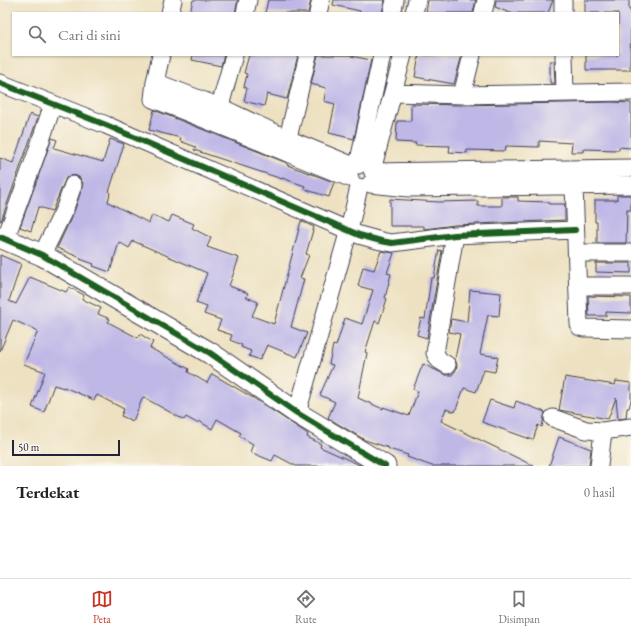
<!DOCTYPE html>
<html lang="id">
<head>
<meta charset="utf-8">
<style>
	body { margin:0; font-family:"EB Garamond",serif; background:#f2f2f2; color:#202124 }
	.scale { position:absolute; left:12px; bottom:10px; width:108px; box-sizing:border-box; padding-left:4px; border:2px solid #22223b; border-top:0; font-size:11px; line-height:14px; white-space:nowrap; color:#22223b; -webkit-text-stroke:3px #fbf7ec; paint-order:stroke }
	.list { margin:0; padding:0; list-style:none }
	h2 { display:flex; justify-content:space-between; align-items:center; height:52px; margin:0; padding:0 16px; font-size:17px }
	h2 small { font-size:13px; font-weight:400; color:#757577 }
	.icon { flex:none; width:22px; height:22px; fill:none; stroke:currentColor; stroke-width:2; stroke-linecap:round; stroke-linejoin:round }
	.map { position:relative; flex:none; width:631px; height:466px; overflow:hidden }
	.search { position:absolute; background:#fff; box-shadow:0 1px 3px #0004; left:12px; right:12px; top:12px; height:44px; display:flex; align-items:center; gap:10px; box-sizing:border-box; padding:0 14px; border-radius:0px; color:#757577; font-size:15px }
	.sheet { height:112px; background:#fff }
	nav { display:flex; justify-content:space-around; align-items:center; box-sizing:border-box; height:56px; border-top:1px solid #e0e0e0; background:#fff; font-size:11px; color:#757577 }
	nav a { display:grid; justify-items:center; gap:2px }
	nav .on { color:#c8321e }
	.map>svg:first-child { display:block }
	.building { fill:#bfb8e7 }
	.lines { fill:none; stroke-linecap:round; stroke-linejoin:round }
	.minor-casing { stroke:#403f4f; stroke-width:19 }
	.tertiary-casing { stroke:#403f4f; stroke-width:23 }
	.minor { stroke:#fff; stroke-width:17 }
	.tertiary { stroke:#fff; stroke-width:21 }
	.cycleway-casing { stroke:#fbf7ec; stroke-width:8 }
	.cycleway { stroke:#1b5e20; stroke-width:6 }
</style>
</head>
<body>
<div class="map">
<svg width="631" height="466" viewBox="0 0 631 466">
	<rect width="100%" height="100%" fill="#fbf7ec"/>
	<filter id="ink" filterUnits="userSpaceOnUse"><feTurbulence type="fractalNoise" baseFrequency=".025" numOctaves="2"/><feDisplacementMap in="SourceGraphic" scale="8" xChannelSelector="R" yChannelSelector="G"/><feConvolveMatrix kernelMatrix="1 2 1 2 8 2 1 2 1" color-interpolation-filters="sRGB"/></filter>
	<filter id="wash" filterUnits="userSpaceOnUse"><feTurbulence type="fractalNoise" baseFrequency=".012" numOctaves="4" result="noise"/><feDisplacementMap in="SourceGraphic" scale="16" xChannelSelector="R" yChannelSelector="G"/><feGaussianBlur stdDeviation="0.9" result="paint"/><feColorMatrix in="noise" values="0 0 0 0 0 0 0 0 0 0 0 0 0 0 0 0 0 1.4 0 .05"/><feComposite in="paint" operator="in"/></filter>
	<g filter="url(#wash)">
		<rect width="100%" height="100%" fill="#ede1c1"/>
		<g id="blocks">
			<path class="building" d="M193 0H238L235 13H190Z
				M268 0H311L308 13H265Z
				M334 0H385L382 13H360V11L333 5Z
				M428 0H476L473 13H426Z
				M496 0H553L548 13H510L495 7Z
				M585 0H629V10H631L630 70H586V55H618V13H585Z
				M193 55H224L221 66 192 60Z
				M249 55H298L287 99 267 94 264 106 244 101 247 88 244 87 247 74 244 73Z
				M318 55H352L351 56 371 60 354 139 329 133 335 104 324 101 326 88 311 84Z
				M419 55H462L454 84 415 77Z
				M550 61H554L555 83H550Z
				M612 102 631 103V148L619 147V150L583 149V152H571L572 143 539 141V147L506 146 505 151 467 150V153L449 152 450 146 415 145 416 143 396 142 397 121H411V104L462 105Z
				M154 110 287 163V165L334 182 329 197 304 189 305 186 282 178V179L194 150 196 147 180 141 181 138 149 130Z
				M30 114 38 117 1 221H0V158L13 163Z
				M52 138 57 140 54 148 103 162 110 139 124 144 109 192 110 193 108 202 149 223 152 215 169 222 172 215 194 224 192 228 211 238 207 247 239 258 229 286 248 293 246 297 258 302 252 316 274 324 301 221 314 227 306 254 309 255 300 278 304 279 291 327 307 333 297 357 267 345 260 360 249 356 251 351 241 347 242 345 230 340 232 335 217 330 221 320 204 314 207 307 196 303 207 273 133 241 129 248 119 242 110 272 93 266 94 264 80 259 81 258 57 248 74 212 82 188 83 183 80 178 77 176 71 175 66 178 52 211 38 207 31 231 20 227Z
				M617 195H631V210H627L626 243H597V222H595V200H617Z
				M502 197H518V201L549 202V204H565V220L455 225 424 229V226H390V199L439 202 478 201V206H502Z
				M439 250 442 251 427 338 417 335 421 318 425 319 431 278H434Z
				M381 251 394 253 387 273 391 274 385 298 387 299 379 323 375 321 365 352 367 353 358 398 383 409V407L409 416 418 391 413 389 423 364 446 375H452L456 370 457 365 455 359 460 334 449 332 451 319 467 322 470 290 501 293 499 316 488 315 480 354 498 357 495 372 484 370 476 392 464 388 455 412 446 409 441 421 534 466H432L407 457 408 455 389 449V448L365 440 328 418 335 402 320 395 333 365 329 364 333 345 336 346 345 318 362 324 373 290 358 286 363 267 374 270Z
				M0 255 21 264 9 301 16 304 30 277 66 292 69 287 84 295 82 299 101 308 98 314 110 319 108 322 138 338 140 334 153 342 150 348 189 369 188 372 207 383 212 374 255 399 308 434 307 437 321 444 320 447 362 466H296L275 455 272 461 250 452 253 444 239 436 241 433 217 419 212 429 199 421 197 423 186 417 184 420 143 397 133 421 121 416 124 409 97 395 94 400 64 387V388L54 385 44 412 32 407 45 372 24 364 38 331 13 320 0 351Z
				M596 263H631V273L596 272Z
				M588 296 631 297V313L606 312V316H589Z
				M565 377 615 385 616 381 631 383V400L629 408H627L626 418 618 419 616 398 608 419 559 410Z
				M490 400 514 408 516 401 545 412 542 427 538 425 533 440 482 422Z
				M559 437 591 449 589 466H549Z"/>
		</g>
	</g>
	<g filter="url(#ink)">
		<use href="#blocks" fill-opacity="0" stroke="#403f4f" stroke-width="1"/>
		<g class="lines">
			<defs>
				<path id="minor" d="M563 0V13
					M170 13 173 0
					M245 13 248 0
					M318 13 321 0
					M392 13 395 0
					M414 13 417 0
					M483 13 486 0
					M161 55 155 82 153 99C219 124 284 152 350 178
					M564 55 565 93
					M155 82 220 107 288 139 354 166
					M0 83 106 125 359 235 381 241 392 243 455 235 575 230
					M394 93 462 95 472 55
					M462 95 631 92
					M217 117 234 55
					M285 150 308 55
					M358 165 382 55
					M372 170 403 55
					M373 172 631 168
					M370 184 409 188 631 185
					M574 185 579 324 580 327 584 328 631 329
					M5 240 35 158 53 104
					M577 253H631
					M42 255 65 208 73 185
					M579 286H631
					M447 365 439 360 435 353 455 235
					M297 413 349 230 359 187
					M553 418 586 430 603 431
					M599 466 603 431 631 427"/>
				<path id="tertiary" d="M0 237 42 255 210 353 297 413 385 466"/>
			</defs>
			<use href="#minor" class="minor-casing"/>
			<use href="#tertiary" class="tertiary-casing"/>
			<use href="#minor" class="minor"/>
			<use href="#tertiary" class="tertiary"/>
			<defs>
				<path id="cycleway" d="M0 83 106 125 359 235 381 241 392 243 455 235 575 230
					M0 237 42 255 210 353 297 413 385 466"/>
			</defs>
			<use href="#cycleway" class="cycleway-casing"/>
			<use href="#cycleway" class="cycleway"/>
		</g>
	</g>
</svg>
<div class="scale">50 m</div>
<div class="search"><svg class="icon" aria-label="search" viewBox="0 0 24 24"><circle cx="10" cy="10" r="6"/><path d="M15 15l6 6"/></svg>Cari di sini</div>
</div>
<section class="sheet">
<h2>Terdekat<small>0 hasil</small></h2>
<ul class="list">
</ul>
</section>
<nav>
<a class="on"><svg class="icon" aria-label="map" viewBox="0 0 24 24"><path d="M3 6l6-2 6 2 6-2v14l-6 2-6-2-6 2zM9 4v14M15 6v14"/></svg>Peta</a>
<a><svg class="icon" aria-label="directions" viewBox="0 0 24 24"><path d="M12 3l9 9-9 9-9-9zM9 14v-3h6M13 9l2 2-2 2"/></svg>Rute</a>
<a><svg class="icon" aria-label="saved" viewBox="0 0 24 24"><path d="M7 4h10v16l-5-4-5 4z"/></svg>Disimpan</a>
</nav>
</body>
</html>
